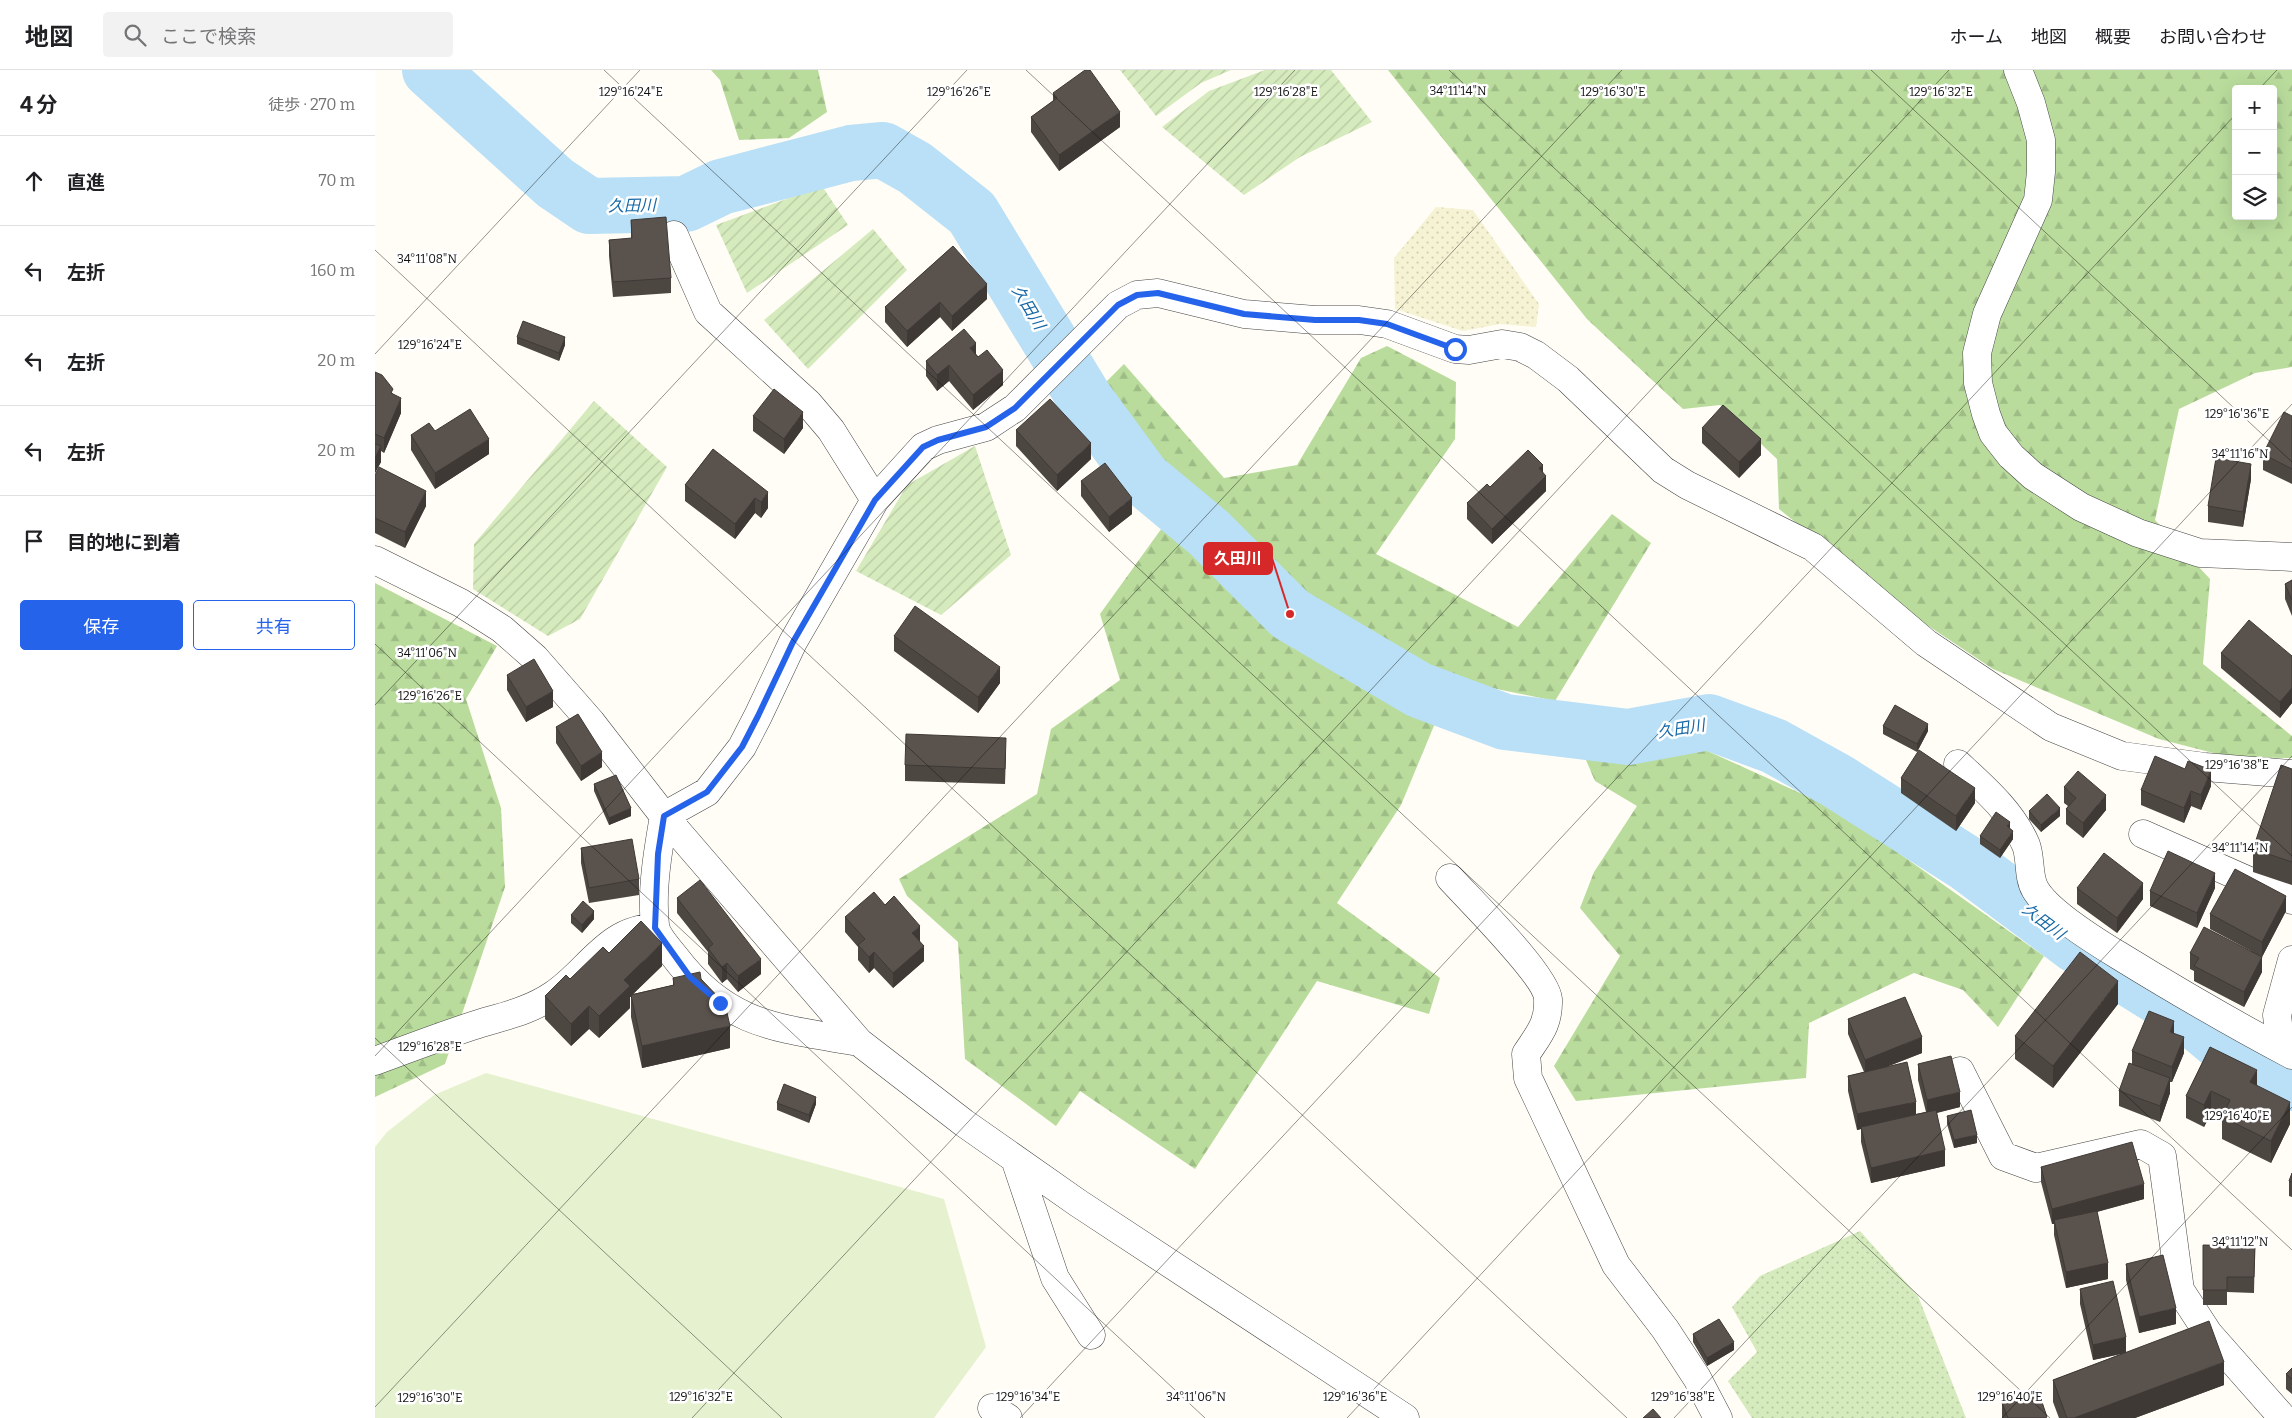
<!DOCTYPE html>
<html lang="ja">
<head>
<meta charset="utf-8">
<style>
	body { margin:0; font-family:Bitter,"Noto Sans JP",serif; background:#f2f2f2; color:#202124 }
	.controls { position:absolute; right:15px; top:15px; display:grid; overflow:hidden; border-radius:5px; box-shadow:0 5px 20px #0002 }
	.controls button { width:45px; height:45px; display:grid; place-items:center; padding:0; border:0; border-bottom:1px solid #e0e0e0; background:#fff; color:#202124; font:25px sans-serif }
	.stop { position:absolute; width:15px; height:15px; margin:-11px; border:4px solid #2563eb; border-radius:50%; background:#fff }
	.stop.end { background:#2563eb; border-color:#fff; box-shadow:0 1px 5px #0008 }
	.list { margin:0; padding:0; list-style:none }
	h2 { display:flex; justify-content:space-between; align-items:center; height:65px; margin:0; padding:0 20px; font-size:21px }
	h2 small { font-size:16px; font-weight:400; color:#757577 }
	.list li { display:grid; grid-template-columns:32px 1fr auto; gap:15px; align-items:center; box-sizing:border-box; height:90px; padding:0 20px; border-top:1px solid #e0e0e0 }
	.list b { display:block; font-size:19px; white-space:nowrap }
	.list em { font-size:16px; font-style:normal; color:#757577 }
	.actions { display:flex; gap:10px; padding:15px 20px }
	.actions a { flex:1; padding:11px 0; border:1px solid #2563eb; border-radius:5px; text-align:center; font-size:18px; color:#2563eb }
	.actions .main { background:#2563eb; color:#fff }
	.icon { flex:none; width:28px; height:28px; fill:none; stroke:currentColor; stroke-width:2; stroke-linecap:round; stroke-linejoin:round }
	.map { position:relative; flex:none; width:1917px; height:1348px; overflow:hidden }
	header { display:flex; align-items:center; gap:30px; box-sizing:border-box; height:70px; padding:0 25px; background:#fff; border-bottom:1px solid #e0e0e0 }
	header strong { font-size:24px }
	nav { display:flex; gap:28px; margin-inline-start:auto; font-size:18px }
	.search { width:350px; height:45px; background:#f2f2f2; display:flex; align-items:center; gap:12px; box-sizing:border-box; padding:0 18px; border-radius:5px; color:#757577; font-size:19px }
	main { display:flex }
	aside { flex:1; background:#fff }
	.map>svg:first-child { display:block }
	.farmland { fill:url(#farmland-dots) }
	.grass { fill:url(#grass-dots) }
	.forest { fill:url(#forest-firs); fill-rule:evenodd }
	.garden { fill:url(#garden-furrows) }
	.pitch { fill:#e6f2cf }
	.lines { fill:none; stroke-linecap:round; stroke-linejoin:round }
	.river { stroke:#b9e0f7; stroke-width:56 }
	.minor-casing { stroke:#444; stroke-width:29 }
	.minor { stroke:#fff; stroke-width:28 }
	.wall { fill:#4d4742 }
	.shaded-wall { fill:#3f3936 }
	.building { fill:#5a524d; stroke:#3f3936 }
	.route { stroke:#2563eb; stroke-width:6 }
	.ticks { fill:none; stroke:#111; stroke-width:1; stroke-opacity:0.45 }
	.labels { text-anchor:middle; stroke-width:5; stroke-linejoin:round; paint-order:stroke }
	.water-label { font-size:16px; font-style:italic; fill:#1768a6; stroke:#fff }
	.ticks-label { font-size:12px; text-anchor:middle; fill:#111; stroke:#fff; stroke-width:5; stroke-linejoin:round; paint-order:stroke }
	.leader { fill:none; stroke:#d62828; stroke-width:2 }
	.callout-dot { fill:#d62828; stroke:#fff; stroke-width:2 }
	.callout { fill:#d62828; stroke:#d62828; stroke-width:2 }
	.callout-label { font-size:16px; text-anchor:middle; font-weight:bold; fill:#fff }
</style>
</head>
<body>
<header>
<strong>地図</strong>
<div class="search"><svg class="icon" aria-label="search" viewBox="0 0 24 24"><circle cx="10" cy="10" r="6"/><path d="M15 15l6 6"/></svg>ここで検索</div>
<nav><a>ホーム</a><a>地図</a><a>概要</a><a>お問い合わせ</a></nav>
</header>
<main>
<aside>
<h2>4 分<small>徒歩 · 270 m</small></h2>
<ul class="list">
<li><svg class="icon" aria-label="ahead" viewBox="0 0 24 24"><path d="M12 20V5M6 11l6-6 6 6"/></svg><div><b>直進</b></div><em>70 m</em></li>
<li><svg class="icon" aria-label="left" viewBox="0 0 24 24"><path d="M17 20v-9H6M10 6l-5 5 5 5"/></svg><div><b>左折</b></div><em>160 m</em></li>
<li><svg class="icon" aria-label="left" viewBox="0 0 24 24"><path d="M17 20v-9H6M10 6l-5 5 5 5"/></svg><div><b>左折</b></div><em>20 m</em></li>
<li><svg class="icon" aria-label="left" viewBox="0 0 24 24"><path d="M17 20v-9H6M10 6l-5 5 5 5"/></svg><div><b>左折</b></div><em>20 m</em></li>
<li><svg class="icon" aria-label="arrive" viewBox="0 0 24 24"><path d="M6 21V4h12l-3 4 3 4H6"/></svg><div><b>目的地に到着</b></div></li>
</ul>
<div class="actions"><a class="main">保存</a><a>共有</a></div>
</aside>
<div class="map">
<svg width="1917" height="1348" viewBox="0 0 1917 1348">
	<defs>
		<pattern id="farmland-dots" width="8" height="8" patternUnits="userSpaceOnUse" patternTransform="scale(1.25)"><rect width="8" height="8" fill="#f6f3d4"/><path d="M2 2h.1M6 6h.1" fill="none" stroke="#d2cfb5" stroke-width="1.8" stroke-linecap="round"/></pattern>
		<pattern id="grass-dots" width="8" height="8" patternUnits="userSpaceOnUse" patternTransform="scale(1.25)"><rect width="8" height="8" fill="#d5ebbd"/><path d="M2 2h.1M6 6h.1" fill="none" stroke="#b6c8a1" stroke-width="1.8" stroke-linecap="round"/></pattern>
		<pattern id="forest-firs" width="22" height="20" patternUnits="userSpaceOnUse" patternTransform="scale(1.25)"><rect width="22" height="20" fill="#b9dc9c"/><path d="M5 1l3.5 6h-7zM16 11l3.5 6h-7z" fill="#9ebc85"/></pattern>
		<pattern id="garden-furrows" width="10" height="10" patternUnits="userSpaceOnUse" patternTransform="scale(1.25)"><rect width="10" height="10" fill="#d5ebbd"/><path d="M-1 1l2-2M0 10L10 0M9 11l2-2" fill="none" stroke="#b6c8a1"/></pattern>
	</defs>
	<rect width="100%" height="100%" fill="#fffdf5"/>
	<path class="farmland" d="M1061 137 1098 140 1164 234 1161 257 1125 254 1088 261 1020 239 1019 188Z"/>
	<path class="grass" d="M1485 1161 1543 1226 1591 1348H1377L1353 1311 1382 1282 1357 1237 1385 1206Z"/>
	<path class="forest" d="M336 0H443L452 42 414 68 364 70 345 10Z
		M1013 0H1917V297L1880 303 1804 339 1780 450 1835 509 1828 594 1917 666V688L1854 687 1784 669 1618 599 1528 539 1404 439 1402 389 1345 335 1308 339 1212 249ZM1861 19H1898V146H1861Z
		M1012 276 1081 312 1080 369 1001 484 1143 557 1237 444 1276 473 1180 631 1078 610 1026 735 962 833 1065 908 1054 944 942 911 820 1099 705 1021 681 1056 590 989 583 872 532 826 524 809 662 724 676 659 745 610 725 544 815 419 721 322 749 294 849 408 922 395 986 288Z
		M0 513 122 576 91 629 126 738 130 817 70 994 0 1027Z
		M1317 674 1463 740 1669 886 1623 957 1588 920 1539 903 1434 953 1431 1008 1201 1031 1179 996 1245 886 1205 838 1219 802 1262 736 1220 711 1211 690Z"/>
	<path class="garden" d="M745 0H856L826 13 781 46Z
		M890 0H956L997 52 925 87 869 125 787 57 834 21Z
		M447 116 473 155 372 223 341 155Z
		M498 159 532 200 433 299 389 250Z
		M219 331 292 397 205 549 173 566 98 519 99 474Z
		M600 376 636 485 566 545 481 501 532 415Z"/>
	<path class="pitch" d="M111 1003 569 1129 611 1277 559 1348H0V1077L12 1062 59 1025Z"/>
	<g class="lines">
		<path class="river" d="M55 0 180 113 214 136 311 134 346 117 476 83 508 80 540 98 597 143 710 329 768 408 834 463 915 544 1044 620 1130 652 1253 667 1334 652 1399 676 1462 711 1591 793 1701 875 1813 945 1849 975 1884 992 1917 1013"/>
		<defs>
			<path id="minor" d="M1643 0 1656 33 1666 70V102L1663 130 1612 244 1602 283 1603 313 1611 344 1618 363 1636 386 1658 406 1706 437 1763 463 1825 483 1917 487
				M500 430 548 377 563 370 611 357 640 338 743 235 762 225 783 223 869 244 940 250H984L1012 254 1080 279 1094 280 1127 274 1145 277 1161 285 1193 309 1288 400 1312 415 1438 477 1551 573 1676 657 1747 686 1830 697 1917 704
				M0 490 86 533 127 559 160 588 216 652 289 746 484 972 589 1053 703 1133 1030 1348
				M1583 694C1609 718 1637 742 1651 775 1656 788 1653 807 1660 819 1673 842 1720 871 1743 885 1800 920 1858 954 1917 985
				M289 746 332 722 367 677 383 646 418 572 500 430 456 360 433 333 333 242 299 165
				M289 746C283 780 276 821 280 855 281 866 294 879 300 887 353 957 404 958 484 972
				M1768 764 1917 830
				M1075 808C1093 828 1172 906 1173 929 1174 954 1164 964 1151 984L1153 1008 1241 1195 1290 1259 1322 1308 1343 1348
				M1906 979 1902 945 1917 890
				M0 991C32 979 64 967 97 956 125 947 153 942 178 925 213 902 233 858 280 858
				M1585 1001 1628 1086 1661 1098 1766 1074 1787 1086 1805 1220 1833 1263 1908 1348
				M640 1089 680 1208 716 1265
				M617 1338 633 1348"/>
		</defs>
		<use href="#minor" class="minor-casing"/>
		<use href="#minor" class="minor"/>
	</g>
	<path class="wall" d="M678 23 745 57 684 101 656 62V47L678 31Z
		M256 150 296 208V223L238 227 234 186V170L256 169Z
		M578 176 612 229 577 261 565 247 532 277 510 252V237Z
		M142 267 190 275 184 291 142 274Z
		M601 284 628 315 598 340 574 311 562 321 551 306V291Z
		M0 302 18 324 26 343 9 383 6 381V392L0 403Z
		M378 346 428 358 409 384 378 361Z
		M1917 346V414L1888 400V384Z
		M1327 358 1386 385 1364 408 1327 373Z
		M641 360 716 389 682 421 641 376Z
		M60 361 114 384 60 419 36 380V365Z
		M338 379 393 438 386 448 380 443 360 469 310 431V415Z
		M1168 402 1171 421 1117 474 1092 449V433L1115 417Z
		M0 405 51 436 30 478 0 463Z
		M1876 409 1868 457 1833 452V436Z
		M706 411 757 444 734 462 706 426Z
		M1917 510V546L1910 529V514Z
		M519 566 625 613 603 643 519 581Z
		M1846 583 1917 586V633L1905 648 1846 598Z
		M132 605 178 637 151 652 132 620Z
		M1508 656 1553 661 1542 682 1508 664Z
		M181 657 227 697 206 711 181 673Z
		M631 684 630 714 530 711V695Z
		M1917 699V815L1878 802V779Z
		M1526 708 1600 733 1581 761 1526 723Z
		M219 714 256 746 234 755 219 721Z
		M1836 716 1826 740 1816 736 1809 753 1766 735V720Z
		M1689 717 1731 740 1708 768 1691 754V739L1693 736 1689 733Z
		M1654 741 1685 746 1666 762 1654 749Z
		M1605 766 1638 769 1625 788 1605 774Z
		M206 778 264 809V825L214 833 206 793Z
		M1702 818 1768 829 1742 863 1702 834Z
		M1840 818 1822 858 1775 836V821Z
		M302 828 386 904 363 922 352 909 347 913 333 894V882L302 843Z
		M510 835 545 871 549 891 518 918 499 898 494 903 483 890V877L470 862V847Z
		M1911 841 1887 887V902L1869 937 1819 911V901L1815 899V883L1876 881 1835 859V844Z
		M196 845 219 849 207 863 196 853Z
		M234 883 287 896 258 924 298 915V908L326 909 355 978 267 998 256 947V927H255V938L224 968 214 959 196 976 170 949V926Z
		M1743 934 1678 1018 1640 989V966Z
		M1473 949 1547 983 1509 998 1541 1044 1551 1042 1543 1010V994L1585 1037 1562 1043 1570 1096 1496 1113 1486 1072V1059L1482 1060 1473 1021V1006L1489 1002 1473 964Z
		M1799 964 1809 983 1797 1012H1795V1023L1785 1052 1744 1036V1021L1757 994V981Z
		M1835 977 1882 1015 1915 1054 1896 1093 1847 1069V1048L1836 1043 1829 1057 1811 1048V1026Z
		M402 1033 441 1034 434 1053 402 1040Z
		M1572 1046 1602 1073 1579 1078 1572 1054Z
		M1666 1097 1769 1129 1722 1142 1733 1209 1691 1218 1679 1165V1154H1677L1666 1112Z
		M1917 1103V1127L1914 1126V1111Z
		M1828 1175 1880 1176 1879 1223 1852 1222V1235H1828Z
		M1751 1194 1801 1254 1764 1263 1751 1210Z
		M1705 1219 1751 1282 1849 1315 1760 1348H1684L1678 1332V1310L1749 1283 1718 1290 1705 1234Z
		M1318 1264 1359 1280 1332 1296 1318 1272Z
		M1917 1298V1324L1911 1319V1304Z
		M1627 1333 1672 1348H1627Z"/>
	<path class="shaded-wall" d="M745 42V57L684 101V85Z
		M612 214V229L577 261V246Z
		M565 232V247L532 277V261Z
		M190 267V275L184 291V283Z
		M601 273V288L595 278Z
		M574 295V311L562 321V305Z
		M628 300V315L598 340V325Z
		M26 328V343L9 383V368Z
		M428 342V358L409 384V369Z
		M114 369V384L60 419V403Z
		M1386 369V385L1364 408V392Z
		M716 373V389L682 421V405Z
		M6 376V392L0 403V388Z
		M1876 394V409L1868 457V442Z
		M1168 395V409L1171 406V421L1117 474V459L1164 398Z
		M51 421V436L30 478V462Z
		M393 422V438L386 448V432Z
		M380 428V443L360 469V454Z
		M757 428V444L734 462V447Z
		M625 597V613L603 643V627Z
		M1917 618V633L1905 648V632Z
		M178 621V637L151 652V637Z
		M1553 654V661L1542 682V674Z
		M227 682V697L206 711V696Z
		M1836 700V716L1826 740V725Z
		M1600 718V733L1581 761V746Z
		M1816 721V736L1809 753V738Z
		M1731 725V740L1708 768V753Z
		M256 738V746L234 755V748Z
		M1685 738V746L1666 762V755Z
		M1635 752V759L1632 756Z
		M1638 761V769L1625 788V780Z
		M1840 803V818L1822 858V843Z
		M1768 813V829L1742 863V848Z
		M1911 826V841L1887 887V872Z
		M219 841V849L207 863V855Z
		M545 856V871L537 878V863Z
		M287 873V896L255 927V938L224 968V946L249 910Z
		M549 876V891L518 918V903Z
		M499 882V898L494 903V887Z
		M1887 887V902L1869 937V922Z
		M386 889V904L363 922V906Z
		M352 893V909L347 913V897Z
		M1743 911V934L1678 1018V996Z
		M214 936V959L196 976V954Z
		M1799 951V966L1795 962Z
		M355 956V978L267 998V976Z
		M1547 967V983L1490 1005V990Z
		M1809 967V983L1797 1012V997Z
		M1882 1000V1022L1875 1012Z
		M1795 1008V1023L1785 1052V1036Z
		M1836 1021V1043L1829 1057V1035Z
		M1585 1022V1037L1552 1045V1030Z
		M441 1027V1034L434 1053V1045Z
		M1541 1032V1047L1486 1057V1059L1482 1060V1044Z
		M1915 1032V1054L1896 1093V1071Z
		M1602 1065V1073L1579 1078V1070Z
		M1570 1080V1096L1496 1113V1098Z
		M1769 1114V1129L1680 1153 1679 1150V1154H1677V1139Z
		M1733 1193V1209L1691 1218V1202Z
		M1801 1238V1254L1764 1263V1247Z
		M1751 1267V1283L1718 1290V1275Z
		M1359 1272V1280L1332 1296V1288Z
		M1849 1292V1315L1760 1348H1699Z"/>
	<path class="building" d="M710 0H715L745 42 684 85 656 47 682 28 678 23Z
		M291 147 296 208 238 212 234 170 257 168 256 150Z
		M578 176 612 214 577 246 565 232 532 261 510 237Z
		M148 251 190 267 184 283 142 267Z
		M589 259 601 273 595 278 603 287 612 280 628 300 598 325 574 295 562 305 551 291Z
		M0 302 7 305 18 319 16 323 26 328 9 368 0 364Z
		M399 319 428 342 409 369 378 346Z
		M675 329 716 373 682 405 641 360Z
		M1348 335 1386 369 1364 392 1327 358Z
		M95 339 114 369 60 403 36 365 54 353 60 361Z
		M1909 342 1917 346V399L1888 384Z
		M0 374 6 376 0 388Z
		M338 379 393 422 386 432 380 428 360 454 310 415Z
		M1153 380 1168 395 1164 398 1171 406 1117 459 1092 433 1112 414 1115 417Z
		M1841 388 1876 394 1868 442 1833 436Z
		M730 393 757 428 734 447 706 411Z
		M4 397 51 421 30 462 0 448V405Z
		M1917 510V530L1910 514Z
		M540 536 625 597 603 627 519 566Z
		M1874 550 1917 586V618L1905 632 1846 583Z
		M159 589 178 621 151 637 132 605Z
		M1520 635 1553 654 1542 674 1508 656Z
		M203 644 227 682 206 696 181 657Z
		M531 664 631 668 630 699 530 695Z
		M1544 680 1600 718 1581 746 1526 708Z
		M1780 686 1810 699 1813 691 1836 700 1826 725 1816 721 1809 738 1766 720Z
		M1906 695 1917 699V792L1878 779Z
		M1703 701 1731 725 1708 753 1691 739 1701 728 1689 717Z
		M241 705 256 738 234 748 219 714Z
		M1672 724 1685 738 1666 755 1654 741Z
		M1621 742 1635 752 1632 756 1638 761 1625 780 1605 766Z
		M257 769 264 809 214 818 206 778Z
		M1793 781 1840 803 1822 843 1775 821Z
		M1729 783 1768 813 1742 848 1702 818Z
		M1860 799 1911 826 1887 872 1835 844Z
		M325 810 386 889 363 906 352 893 347 897 333 878 338 874 302 828Z
		M499 822 510 835 519 826 545 856 537 863 549 876 518 903 499 882 494 887 483 875 490 869 470 847Z
		M208 831 219 841 207 855 196 845Z
		M266 851 287 873 249 910 255 916 224 946 214 936 196 954 170 926 191 905 195 909 228 877 234 883Z
		M1829 857 1887 887 1869 922 1819 896 1824 888 1815 883Z
		M1705 882 1743 911 1678 996 1640 966Z
		M325 902 326 909 350 934 355 956 267 976 256 925 299 915 298 908Z
		M1530 927 1547 967 1490 990 1473 949Z
		M1774 941 1799 951 1795 962 1809 967 1797 997 1757 981Z
		M1835 977 1882 1000 1875 1012 1915 1032 1896 1071 1847 1047 1855 1030 1836 1021 1829 1035 1811 1026Z
		M1576 986 1585 1022 1552 1030 1543 994Z
		M1532 992 1541 1032 1482 1044 1473 1006Z
		M1754 993 1795 1008 1785 1036 1744 1021Z
		M409 1014 441 1027 434 1045 402 1033Z
		M1561 1040 1570 1080 1496 1098 1486 1057Z
		M1596 1040 1602 1065 1579 1070 1572 1046Z
		M1757 1072 1769 1114 1677 1139 1666 1097Z
		M1917 1103V1112L1914 1111Z
		M1722 1141 1733 1193 1691 1202 1679 1150Z
		M1828 1175 1880 1176 1879 1207H1852V1220H1828Z
		M1788 1185 1801 1238 1764 1247 1751 1194Z
		M1738 1211 1751 1267 1718 1275 1705 1219Z
		M1344 1249 1359 1272 1332 1288 1318 1264Z
		M1834 1251 1849 1292 1699 1348H1692L1678 1310Z
		M1917 1298V1309L1911 1304Z
		M1663 1320 1672 1347 1670 1348H1633L1627 1333Z
		M1278 1339 1286 1348H1268Z"/>
	<g class="lines">
		<path class="route" d="M345 933 315 907 280 858 283 784 289 746 332 722 367 677 383 646 418 572 500 430 548 377 563 370 611 357 640 338 743 235 762 225 783 223 869 244 940 250H984L1012 254 1080 279"/>
	</g>
	<path class="ticks" d="M229 0 1675 1348M651 0 1917 1180M1074 0 1917 786M1496 0 1917 392M1884 19 1902 0M0 180 1252 1348M0 284 265 0M0 574 830 1348M0 635 592 0M0 968 407 1348M0 986 920 0M0 1337 1247 0M317 1348 1574 0M645 1348 1861 44M972 1348 1917 334M1299 1348 1917 686M1627 1348 1917 1037"/>
	<g class="labels">
		<g class="water-label">
			<text transform="translate(257 135) rotate(-1)" y="6">久田川</text>
			<text transform="translate(654 237) rotate(59)" y="6">久田川</text>
			<text transform="translate(1306 658) rotate(-9)" y="6">久田川</text>
			<text transform="translate(1669 851) rotate(37)" y="6">久田川</text>
		</g>
	</g>
	<g class="ticks-label">
		<text x="1083" y="25">34°11'14"N</text>
		<text x="584" y="26">129°16'26"E</text>
		<text x="911" y="26">129°16'28"E</text>
		<text x="1238" y="26">129°16'30"E</text>
		<text x="1566" y="26">129°16'32"E</text>
		<text x="256" y="26">129°16'24"E</text>
		<text x="52" y="193">34°11'08"N</text>
		<text x="55" y="279">129°16'24"E</text>
		<text x="1862" y="348">129°16'36"E</text>
		<text x="1865" y="388">34°11'16"N</text>
		<text x="52" y="587">34°11'06"N</text>
		<text x="55" y="630">129°16'26"E</text>
		<text x="1862" y="699">129°16'38"E</text>
		<text x="1865" y="782">34°11'14"N</text>
		<text x="55" y="981">129°16'28"E</text>
		<text x="1862" y="1050">129°16'40"E</text>
		<text x="1865" y="1176">34°11'12"N</text>
		<text x="326" y="1331">129°16'32"E</text>
		<text x="653" y="1331">129°16'34"E</text>
		<text x="980" y="1331">129°16'36"E</text>
		<text x="1308" y="1331">129°16'38"E</text>
		<text x="1635" y="1331">129°16'40"E</text>
		<text x="821" y="1331">34°11'06"N</text>
		<text x="55" y="1332">129°16'30"E</text>
	</g>
	<path class="leader" d="M915 544L897 488"/>
	<circle class="callout-dot" cx="915" cy="544" r="5"/>
	<rect class="callout" x="829" y="473" width="68" height="31" rx="5"/>
	<g class="callout-label">
		<text x="863" y="494">久田川</text>
	</g>
</svg>
<div class="controls">
<button>+</button>
<button>−</button>
<button><svg class="icon" aria-label="layers" viewBox="0 0 24 24"><path d="M12 4l9 5-9 5-9-5zM3 14l9 5 9-5"/></svg></button>
</div>
<div class="stop" style="left:1080px;top:279px"></div>
<div class="stop end" style="left:345px;top:933px"></div>
</div>
</main>
</body>
</html>
